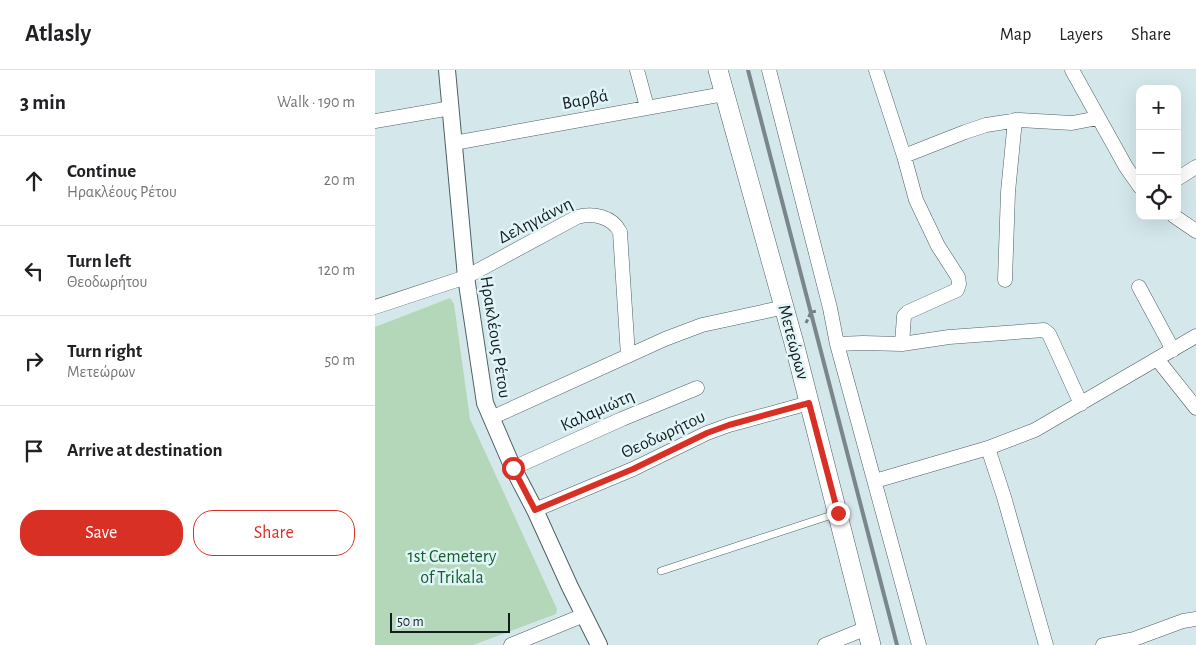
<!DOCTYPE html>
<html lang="en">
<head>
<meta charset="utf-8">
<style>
	body { margin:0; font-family:"Alegreya Sans",sans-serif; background:#f6f6f6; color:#202124 }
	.controls { position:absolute; right:15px; top:15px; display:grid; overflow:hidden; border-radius:10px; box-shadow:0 5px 20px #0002 }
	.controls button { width:45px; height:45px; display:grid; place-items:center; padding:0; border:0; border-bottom:1px solid #e0e0e0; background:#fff; color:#202124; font:25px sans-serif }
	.scale { position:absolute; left:15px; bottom:12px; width:120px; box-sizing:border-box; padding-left:5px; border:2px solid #151c1e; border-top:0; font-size:14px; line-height:18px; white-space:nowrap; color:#151c1e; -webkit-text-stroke:4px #e1f5f9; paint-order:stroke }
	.stop { position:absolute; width:15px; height:15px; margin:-11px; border:4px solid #d93025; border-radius:50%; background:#fff }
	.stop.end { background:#d93025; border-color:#fff; box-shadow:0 1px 5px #0008 }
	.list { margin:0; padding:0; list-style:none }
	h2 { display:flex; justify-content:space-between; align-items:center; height:65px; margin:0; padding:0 20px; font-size:21px }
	h2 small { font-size:16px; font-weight:400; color:#757577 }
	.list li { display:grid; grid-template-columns:32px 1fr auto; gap:15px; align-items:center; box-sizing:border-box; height:90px; padding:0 20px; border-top:1px solid #e0e0e0 }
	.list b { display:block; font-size:19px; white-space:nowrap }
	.list p { margin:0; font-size:16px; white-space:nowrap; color:#757577 }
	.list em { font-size:16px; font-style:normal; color:#757577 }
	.actions { display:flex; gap:10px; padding:15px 20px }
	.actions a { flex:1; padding:11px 0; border:1px solid #d93025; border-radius:20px; text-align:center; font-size:18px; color:#d93025 }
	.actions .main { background:#d93025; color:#fff }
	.icon { flex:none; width:28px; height:28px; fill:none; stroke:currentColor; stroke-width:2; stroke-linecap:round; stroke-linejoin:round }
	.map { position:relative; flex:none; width:821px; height:575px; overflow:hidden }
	header { display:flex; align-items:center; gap:30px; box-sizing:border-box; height:70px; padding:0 25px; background:#fff; border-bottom:1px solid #e0e0e0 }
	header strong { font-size:24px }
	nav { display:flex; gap:28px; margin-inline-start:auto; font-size:18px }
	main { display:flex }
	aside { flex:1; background:#fff }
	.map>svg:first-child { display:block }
	.green { fill:#b3d7b8 }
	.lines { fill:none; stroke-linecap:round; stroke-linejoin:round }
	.service-casing { stroke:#4e5f63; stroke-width:8 }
	.minor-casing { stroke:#4e5f63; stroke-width:15 }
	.tertiary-casing { stroke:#4e5f63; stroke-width:18 }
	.secondary-casing { stroke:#4e5f63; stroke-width:20 }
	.path { stroke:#717f82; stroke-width:3; stroke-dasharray:4 2.5; stroke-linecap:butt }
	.service { stroke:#fff; stroke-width:7 }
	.minor { stroke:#fff; stroke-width:14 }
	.tertiary { stroke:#fff; stroke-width:16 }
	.secondary { stroke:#fff; stroke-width:19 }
	.rail { stroke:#79878a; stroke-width:4 }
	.route { stroke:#d93025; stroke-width:6 }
	.labels { text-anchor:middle; stroke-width:5; stroke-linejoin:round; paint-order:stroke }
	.street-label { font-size:18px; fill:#151c1e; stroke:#e1f5f9 }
	.park-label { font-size:18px; fill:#15602b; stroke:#e1f5f9 }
</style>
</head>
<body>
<header>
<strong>Atlasly</strong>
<nav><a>Map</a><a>Layers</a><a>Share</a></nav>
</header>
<main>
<aside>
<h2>3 min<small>Walk · 190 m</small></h2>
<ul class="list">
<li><svg class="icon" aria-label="ahead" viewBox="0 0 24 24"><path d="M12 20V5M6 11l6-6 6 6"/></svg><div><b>Continue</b><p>Ηρακλέους Ρέτου</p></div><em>20 m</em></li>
<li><svg class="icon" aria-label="left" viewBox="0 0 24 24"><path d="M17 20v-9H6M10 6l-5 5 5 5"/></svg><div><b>Turn left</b><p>Θεοδωρήτου</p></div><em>120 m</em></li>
<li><svg class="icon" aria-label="right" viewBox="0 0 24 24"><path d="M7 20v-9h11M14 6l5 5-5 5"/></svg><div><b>Turn right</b><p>Μετεώρων</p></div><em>50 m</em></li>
<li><svg class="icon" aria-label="arrive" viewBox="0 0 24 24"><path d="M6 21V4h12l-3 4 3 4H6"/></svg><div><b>Arrive at destination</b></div></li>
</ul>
<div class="actions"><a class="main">Save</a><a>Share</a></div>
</aside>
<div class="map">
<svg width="821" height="575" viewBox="0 0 821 575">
	<rect width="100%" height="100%" fill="#d4e8ec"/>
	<path class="green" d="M75 228 79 234 95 349 182 539 181 544 98 575H0V257Z"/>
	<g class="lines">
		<defs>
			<path id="service" d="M286 501 463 443"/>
			<path id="minor" d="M262 0 272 37
				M394 0 455 238 462 274 544 575
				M501 0 529 86 541 130 563 176 583 207 584 214 582 220 533 242 529 246 527 274
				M697 0 751 97 765 117
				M0 51 76 38
				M79 73 349 24
				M529 86 590 62 611 55 644 50 697 53 723 48
				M802 109 821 97
				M799 146 821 161
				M630 210 633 122 640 50
				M764 217 798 280
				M0 237 91 207 202 147C218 143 237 146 245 162L253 286
				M462 274 488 273 527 274 574 267 669 260 674 264 706 334
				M782 289 821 338
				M116 348 290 269 327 255 410 237
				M613 378 629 427 671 575
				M138 398 247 349 322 318
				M500 411 613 378 660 360 821 266
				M160 440 258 399 332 363 354 355 434 333
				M136 575 209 545
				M450 575 492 558
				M728 575 759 569 808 551 821 549"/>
			<path id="tertiary" d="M72 0 91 207 110 333 138 398 160 440 195 517 224 575"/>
			<path id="secondary" d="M343 0 419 273 496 575"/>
		</defs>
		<use href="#service" class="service-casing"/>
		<use href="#minor" class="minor-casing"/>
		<use href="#tertiary" class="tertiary-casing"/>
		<use href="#secondary" class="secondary-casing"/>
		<path class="path" d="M431 253 436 242 443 241"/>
		<use href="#service" class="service"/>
		<use href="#minor" class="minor"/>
		<use href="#tertiary" class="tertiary"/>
		<use href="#secondary" class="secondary"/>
		<path class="rail" d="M373 0 522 575"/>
	</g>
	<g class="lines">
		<path class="route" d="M138 398 160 440 258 399 332 363 354 355 434 333 463 443"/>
	</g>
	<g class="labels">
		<g class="street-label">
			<text transform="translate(210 29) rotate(-11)" y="6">Βαρβά</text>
			<text transform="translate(160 150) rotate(-27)" y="6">Δεληγιάννη</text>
			<text transform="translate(121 267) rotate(81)" y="6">Ηρακλέους Ρέτου</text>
			<text transform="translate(419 272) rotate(75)" y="6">Μετεώρων</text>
			<text transform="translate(222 340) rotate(-24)" y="6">Καλαμιώτη</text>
			<text transform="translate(288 364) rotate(-25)" y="6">Θεοδωρήτου</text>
		</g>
		<g class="park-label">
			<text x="77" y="492">1st Cemetery<tspan x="77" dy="21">of Trikala</tspan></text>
		</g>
	</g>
</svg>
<div class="controls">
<button>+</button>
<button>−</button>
<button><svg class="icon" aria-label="locate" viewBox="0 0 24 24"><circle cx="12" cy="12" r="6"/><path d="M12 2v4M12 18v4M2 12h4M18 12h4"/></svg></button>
</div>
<div class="scale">50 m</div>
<div class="stop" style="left:138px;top:398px"></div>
<div class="stop end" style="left:463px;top:443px"></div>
</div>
</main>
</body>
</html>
